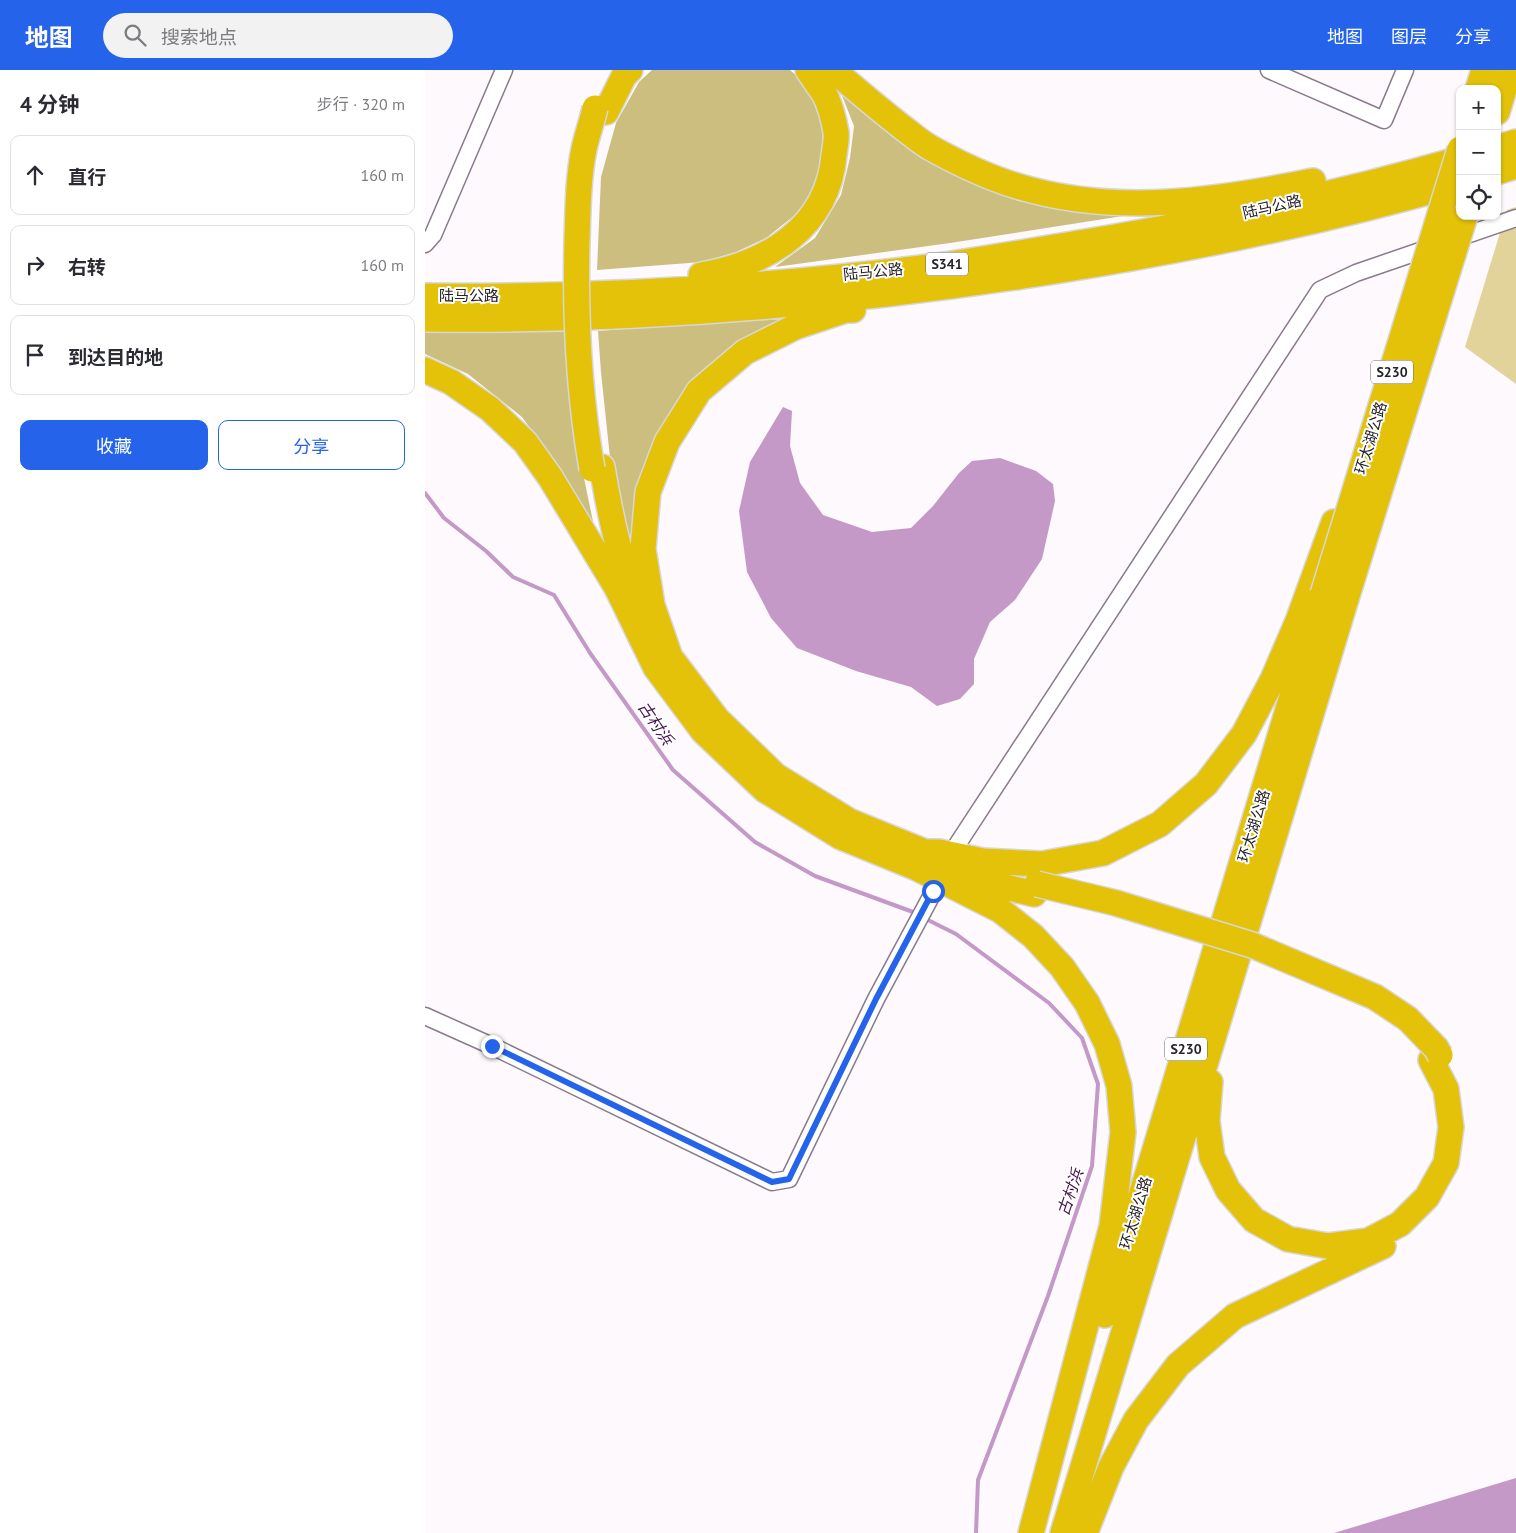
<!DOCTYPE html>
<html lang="zh">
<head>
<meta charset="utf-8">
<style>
	body { margin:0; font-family:"PT Sans","Noto Sans SC",sans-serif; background:#f2f2f3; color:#2b2b33 }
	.controls { position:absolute; right:15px; top:15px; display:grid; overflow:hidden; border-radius:10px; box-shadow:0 1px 4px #0004 }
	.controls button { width:45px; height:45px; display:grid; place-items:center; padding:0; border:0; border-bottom:1px solid #e1e1e2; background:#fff; color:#2b2b33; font:25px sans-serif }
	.stop { position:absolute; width:15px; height:15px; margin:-11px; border:4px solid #2563eb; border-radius:50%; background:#fff }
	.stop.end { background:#2563eb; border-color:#fff; box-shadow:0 1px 5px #0008 }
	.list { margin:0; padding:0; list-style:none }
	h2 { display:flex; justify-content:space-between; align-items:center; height:65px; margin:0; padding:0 20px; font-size:21px }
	h2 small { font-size:16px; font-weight:400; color:#7c7c81 }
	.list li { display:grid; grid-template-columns:32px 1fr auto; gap:15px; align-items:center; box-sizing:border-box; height:80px; margin:0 10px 10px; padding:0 10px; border:1px solid #e1e1e2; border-radius:10px }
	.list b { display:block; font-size:19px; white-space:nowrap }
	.list em { font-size:16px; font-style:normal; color:#7c7c81 }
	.actions { display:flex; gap:10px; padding:15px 20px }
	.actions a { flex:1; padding:11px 0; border:1px solid #2563eb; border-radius:10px; text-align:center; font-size:18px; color:#2563eb }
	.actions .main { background:#2563eb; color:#fff }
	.icon { flex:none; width:28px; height:28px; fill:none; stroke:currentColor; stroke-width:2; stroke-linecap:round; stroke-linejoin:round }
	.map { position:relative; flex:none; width:1091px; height:1463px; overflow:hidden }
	header { display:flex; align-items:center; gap:30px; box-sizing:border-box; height:70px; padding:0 25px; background:#2563eb; color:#fff }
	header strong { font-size:24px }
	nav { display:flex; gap:28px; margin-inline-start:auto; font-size:18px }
	.search { width:350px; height:45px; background:#f2f2f3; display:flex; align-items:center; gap:12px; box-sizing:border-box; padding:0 18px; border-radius:28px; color:#7c7c81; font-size:19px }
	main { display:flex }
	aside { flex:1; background:#fff }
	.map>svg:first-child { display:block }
	.green { fill:#e1d39a }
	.forest { fill:#ccbe7f }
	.water { fill:#c498c7 }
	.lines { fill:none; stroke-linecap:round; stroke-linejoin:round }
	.stream { stroke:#c498c7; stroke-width:4 }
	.minor-casing { stroke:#8b798c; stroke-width:19 }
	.highway-casing { stroke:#d8d7d8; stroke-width:28 }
	.minor { stroke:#fff; stroke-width:16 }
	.highway { stroke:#e3c209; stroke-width:25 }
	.highway-bridge-casing { stroke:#d8d7d8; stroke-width:28; stroke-linecap:butt }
	.highway-bridge { stroke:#e3c209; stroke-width:25 }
	.route { stroke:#2563eb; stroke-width:6 }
	.labels { text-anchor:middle; stroke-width:4; stroke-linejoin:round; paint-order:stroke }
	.shield { fill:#fff; stroke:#696469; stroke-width:1 }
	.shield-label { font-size:14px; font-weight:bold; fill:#292229 }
	.street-label { font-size:15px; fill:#292229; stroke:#fff }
	.water-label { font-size:16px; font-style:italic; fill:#49144e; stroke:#fff }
</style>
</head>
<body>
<header>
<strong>地图</strong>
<div class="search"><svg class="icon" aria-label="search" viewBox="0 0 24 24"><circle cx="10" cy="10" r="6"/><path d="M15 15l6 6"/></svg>搜索地点</div>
<nav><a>地图</a><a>图层</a><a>分享</a></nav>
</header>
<main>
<aside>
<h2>4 分钟<small>步行 · 320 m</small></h2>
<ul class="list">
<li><svg class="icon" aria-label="ahead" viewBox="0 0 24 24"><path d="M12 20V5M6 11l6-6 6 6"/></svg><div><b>直行</b></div><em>160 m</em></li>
<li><svg class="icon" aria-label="right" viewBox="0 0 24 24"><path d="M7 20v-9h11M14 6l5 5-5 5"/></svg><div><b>右转</b></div><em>160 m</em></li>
<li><svg class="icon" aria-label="arrive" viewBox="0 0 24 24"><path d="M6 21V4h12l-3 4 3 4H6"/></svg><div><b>到达目的地</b></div></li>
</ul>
<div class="actions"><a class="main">收藏</a><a>分享</a></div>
</aside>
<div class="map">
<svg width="1091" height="1463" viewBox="0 0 1091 1463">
	<rect width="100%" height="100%" fill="#fdf9fd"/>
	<path class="green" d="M1091 137V314L1040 277 1082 140Z"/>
	<path class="forest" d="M227 0H365L382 15 398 58 396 105 374 142 341 168 311 182 277 192 172 200 176 107 191 53 214 12Z
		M414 18 530 103 593 131 698 146 525 173 350 197 390 168 416 125 425 88 429 56Z
		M372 246 316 271 269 308 235 361 210 497 185 388 176 302 173 261Z
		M133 258 142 261 154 384 172 471 131 394 97 347 43 304 0 284V259Z"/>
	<path class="water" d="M358 337 367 341 365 376 375 413 398 445 447 462 486 458 508 436 534 403 547 391 575 388 611 401 628 414 630 431 617 489 590 530 565 552 549 589V614L535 629 512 636 486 617 431 601 372 578 346 548 322 502 314 441 325 392Z
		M1091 1408V1463H909Z"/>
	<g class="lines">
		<path class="stream" d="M0 423 19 448 61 481 88 507 129 525 165 583 248 700 330 772 390 806 488 842
			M505 851 531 864 624 933 657 968 673 1014 667 1096 623 1226 553 1410 551 1463"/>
		<defs>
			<path id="minor" d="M844 0 959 50 980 0
				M0 174 8 165 79 0
				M530 778 895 220 931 203 1091 148
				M0 946 67 976 347 1112 364 1109 451 929 509 821"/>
			<path id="highway" d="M408 0C432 20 456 41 481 60 489 66 497 73 506 78 533 93 562 107 592 116 689 146 791 131 888 111
				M1053 19 1059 0
				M181 42 199 6 205 0
				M1072 42 1085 0
				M1072 78 1091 72
				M1072 102 1091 96
				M276 205C342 194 403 158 409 85 410 78 412 69 411 62 409 51 405 35 400 25 395 17 388 8 383 0
				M0 226C173 228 348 217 520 195 554 190 589 184 624 178 762 156 900 128 1035 89
				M0 249C209 252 418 234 624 202 762 180 900 152 1035 113
				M0 300 26 312 65 339 100 372 125 407 192 518 231 598 278 661 340 720 416 767 492 798 575 840 608 866 637 897 662 933 682 974 694 1016 698 1062 687 1156 606 1463
				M177 397C184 438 194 493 213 529
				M237 573 245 587 292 649 351 706 424 751 515 788
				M245 587 227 535 218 479 223 422 242 372 274 321 320 282 370 257 421 240H428
				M499 782H514L558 791 617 794 678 783 735 754 781 714 819 664 848 609 873 551 909 452
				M527 804 609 824
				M785 1012 782 1051 787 1087 803 1120 829 1150 863 1169 903 1176 943 1171 975 1154 1002 1127 1021 1093 1026 1057 1021 1019 1006 990
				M680 1245 898 524
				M638 1463 921 529
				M660 1463 686 1397 711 1350 753 1295 810 1246 958 1176"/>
		</defs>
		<use href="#minor" class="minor-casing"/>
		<use href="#highway" class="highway-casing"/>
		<use href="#minor" class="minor"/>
		<use href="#highway" class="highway"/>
		<defs>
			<path id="highway-bridge" d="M167 399C154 324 150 247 152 171 153 140 153 109 159 79 162 65 167 52 170 38
				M898 524 1035 79
				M921 529 1040 146
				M612 814 691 833 827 875 950 927 983 949 1011 978 1015 985"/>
		</defs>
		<use href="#highway-bridge" class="highway-bridge-casing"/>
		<use href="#highway-bridge" class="highway-bridge"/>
	</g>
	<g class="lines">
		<path class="route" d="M67 976 347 1112 364 1109 451 929 508 821"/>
	</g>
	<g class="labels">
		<g class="shield">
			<rect x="501" y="182.5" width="42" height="23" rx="4"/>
			<rect x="946" y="290.5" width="42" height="23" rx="4"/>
			<rect x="740" y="967.5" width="42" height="23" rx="4"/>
		</g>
		<g class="shield-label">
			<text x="522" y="199">S341</text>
			<text x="967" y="307">S230</text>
			<text x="761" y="984">S230</text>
		</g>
		<g class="street-label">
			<text transform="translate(847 137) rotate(-13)" y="5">陆马公路</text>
			<text transform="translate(448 202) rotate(-6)" y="5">陆马公路</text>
			<text x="44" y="231">陆马公路</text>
			<text transform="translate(946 368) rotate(-73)" y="5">环太湖公路</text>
			<text transform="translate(829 756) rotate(-73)" y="5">环太湖公路</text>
			<text transform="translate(711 1143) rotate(-73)" y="5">环太湖公路</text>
		</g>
		<g class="water-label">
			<text transform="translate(231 653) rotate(56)" y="6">古村浜</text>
			<text transform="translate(645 1122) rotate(-71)" y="6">古村浜</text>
		</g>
	</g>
</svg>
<div class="controls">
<button>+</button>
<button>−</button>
<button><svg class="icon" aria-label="locate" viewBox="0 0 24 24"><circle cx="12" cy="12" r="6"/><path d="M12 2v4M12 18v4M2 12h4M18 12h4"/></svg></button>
</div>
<div class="stop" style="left:508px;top:821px"></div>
<div class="stop end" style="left:67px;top:976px"></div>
</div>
</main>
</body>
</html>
